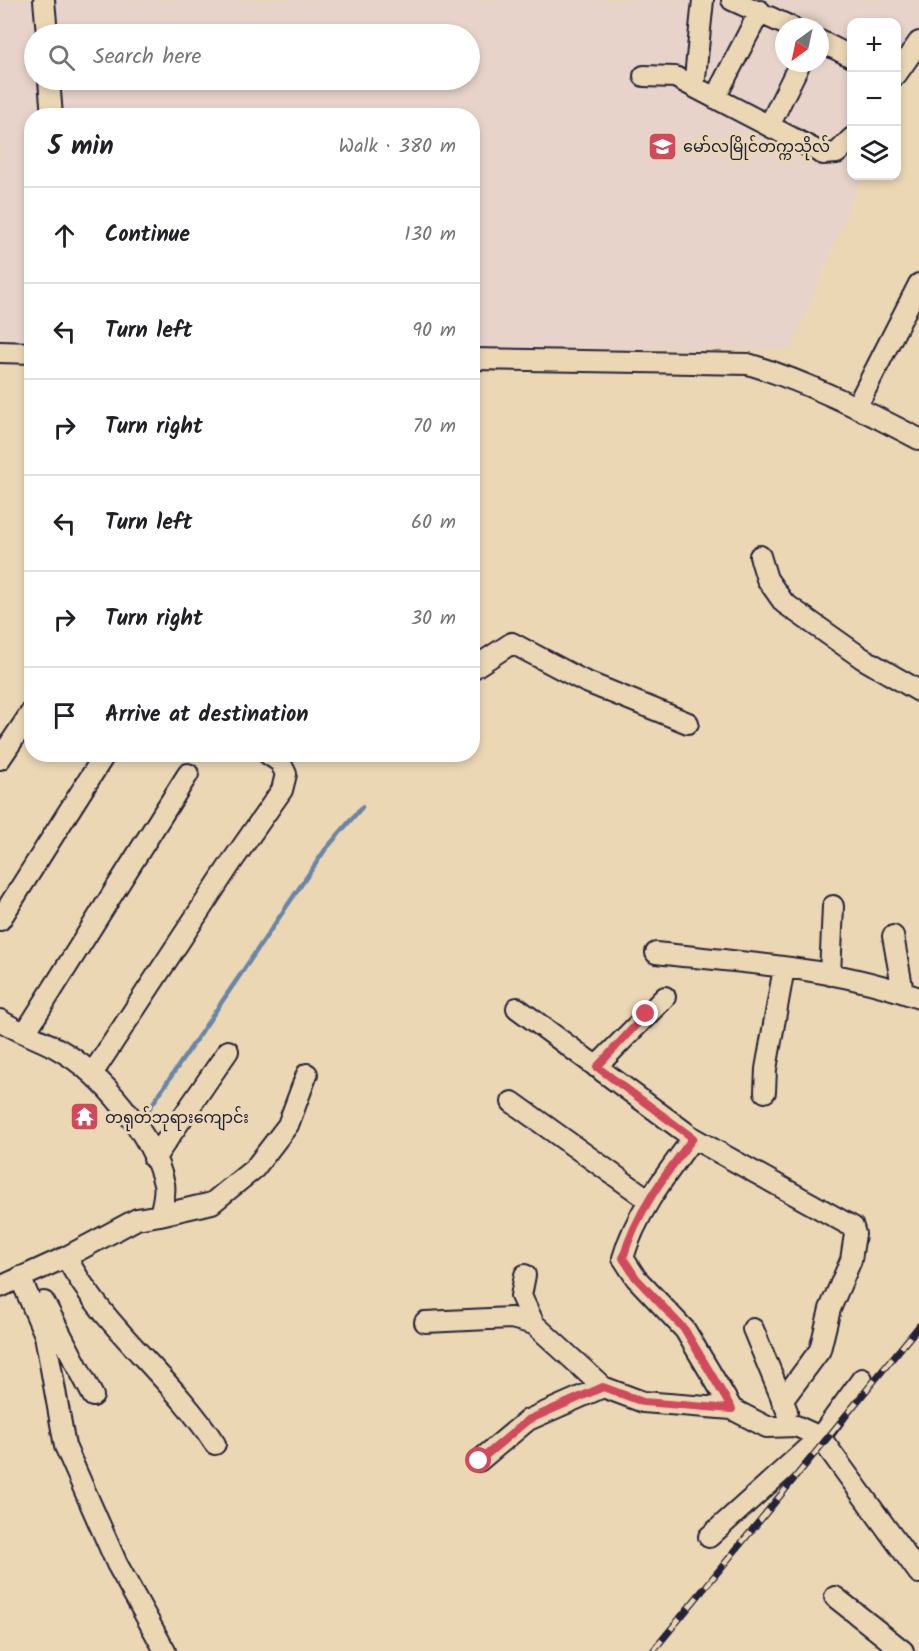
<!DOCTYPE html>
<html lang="en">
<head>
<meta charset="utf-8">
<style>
	body { margin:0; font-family:Kalam,"Noto Sans Myanmar",sans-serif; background:#f2f2f2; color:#202124 }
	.controls { position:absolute; right:18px; top:18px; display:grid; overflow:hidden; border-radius:12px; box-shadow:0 3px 9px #0003 }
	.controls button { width:54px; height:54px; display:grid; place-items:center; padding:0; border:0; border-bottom:2px solid #e0e0e0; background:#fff; color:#202124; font:30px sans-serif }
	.compass { position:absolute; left:775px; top:18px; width:54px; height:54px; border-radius:50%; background:#fff; box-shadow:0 3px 9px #0003; rotate:213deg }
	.stop { position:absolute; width:18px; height:18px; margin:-14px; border:4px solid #d1495b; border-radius:50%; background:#fff }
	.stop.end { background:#d1495b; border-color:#fff; box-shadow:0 2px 6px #0008 }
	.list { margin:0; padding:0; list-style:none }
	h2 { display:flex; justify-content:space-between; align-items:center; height:78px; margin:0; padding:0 24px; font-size:26px }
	h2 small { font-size:20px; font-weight:400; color:#757577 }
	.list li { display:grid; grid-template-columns:39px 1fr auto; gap:18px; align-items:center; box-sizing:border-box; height:96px; padding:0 24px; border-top:2px solid #e0e0e0 }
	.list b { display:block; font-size:22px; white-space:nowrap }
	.list em { font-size:20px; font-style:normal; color:#757577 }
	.icon { flex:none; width:33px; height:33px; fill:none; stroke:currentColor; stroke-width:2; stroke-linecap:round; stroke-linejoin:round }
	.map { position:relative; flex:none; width:919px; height:1651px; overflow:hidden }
	.search { position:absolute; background:#fff; box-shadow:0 3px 9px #0003; left:24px; top:24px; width:456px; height:66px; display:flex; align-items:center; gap:15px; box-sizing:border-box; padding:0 21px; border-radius:33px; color:#757577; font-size:22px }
	.panel { position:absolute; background:#fff; box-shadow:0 3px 9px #0003; left:24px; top:108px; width:456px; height:654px; border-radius:24px }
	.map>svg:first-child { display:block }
	.built { fill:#e7d3ca; fill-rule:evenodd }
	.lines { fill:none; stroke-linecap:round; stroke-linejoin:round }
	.stream { stroke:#6786a9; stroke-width:4.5 }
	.minor-casing { stroke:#22223b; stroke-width:24 }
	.minor { stroke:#ecd7b5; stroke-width:20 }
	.rail-casing { stroke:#22223b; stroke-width:7 }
	.rail { stroke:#ecd7b5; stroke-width:4.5; stroke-dasharray:14; stroke-linecap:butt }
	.route { stroke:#d1495b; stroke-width:8 }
	.labels { text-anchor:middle; stroke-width:6; stroke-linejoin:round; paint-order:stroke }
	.poi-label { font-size:16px; fill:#22223b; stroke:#ecd7b5; text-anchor:start }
</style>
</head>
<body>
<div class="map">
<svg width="919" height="1651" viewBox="0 0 919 1651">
	<rect width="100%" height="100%" fill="#ecd7b5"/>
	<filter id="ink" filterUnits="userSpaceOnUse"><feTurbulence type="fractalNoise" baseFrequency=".0167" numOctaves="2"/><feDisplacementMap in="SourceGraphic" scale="12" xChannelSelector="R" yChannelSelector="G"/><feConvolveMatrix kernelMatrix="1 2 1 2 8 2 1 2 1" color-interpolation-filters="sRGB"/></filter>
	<g filter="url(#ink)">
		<path class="built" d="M0 0H919V41L897 95 896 22H852V176H863L791 349 473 348 472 116H32L31 346H0ZM784 27H820V63H784ZM34 34H470V80H34Z"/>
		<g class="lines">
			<path class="stream" d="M149 1109 325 850 362 807"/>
			<defs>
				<path id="minor" d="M44 0 47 34
					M732 0 791 27
					M820 41 852 57
					M896 75 919 42
					M644 76 675 77 823 154 837 153 852 138
					M49 80 52 116
					M694 87 703 0
					M715 98 760 11
					M769 126 800 63
					M0 352 32 353
					M472 359 748 364C808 382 863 410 919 439
					M857 406 919 284
					M760 556 767 579 784 603 862 658 919 691
					M472 669 512 643 584 681 688 723
					M0 759 32 711
					M0 920 105 754
					M893 936 903 992
					M656 953C744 963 835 967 919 998
					M830 975 833 906
					M517 1008 693 1138 853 1227 855 1234 851 1260 830 1309 820 1350 782 1401
					M0 1020C17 1032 39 1038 58 1049 101 1073 153 1135 164 1184 166 1193 162 1206 160 1215L137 1219 66 1257 0 1287
					M25 1033 188 774
					M596 1067 665 997
					M92 1074 231 863 282 790 286 774 280 762 268 754
					M765 1092 766 1069 784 968
					M512 1102 649 1200
					M693 1138C665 1176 636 1213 623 1258L636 1278 685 1330 732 1409 767 1427 796 1426 820 1437 919 1573
					M154 1159 228 1051
					M160 1215 212 1203 255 1168 288 1125 307 1074
					M66 1257C105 1330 171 1376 215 1444
					M525 1275 521 1296 534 1324 603 1387
					M20 1277 45 1335 65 1446 117 1564 165 1651
					M44 1302 93 1396
					M425 1322 511 1318 534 1324
					M753 1329 787 1411
					M479 1461 528 1420 603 1387 643 1402 732 1409
					M709 1537 820 1437 862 1379
					M835 1597 903 1651"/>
			</defs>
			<use href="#minor" class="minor-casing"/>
			<use href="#minor" class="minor"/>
			<defs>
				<path id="rail" d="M653 1651 919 1326"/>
			</defs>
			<use href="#rail" class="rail-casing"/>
			<use href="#rail" class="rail"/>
		</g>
	</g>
	<g class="lines" filter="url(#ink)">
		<path class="route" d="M479 1461 528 1420 603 1387 643 1402 732 1409 685 1330 636 1278 623 1258C636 1213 664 1176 693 1138L597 1067 646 1014"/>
	</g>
	<defs>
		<symbol id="university-square" viewBox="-11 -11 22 22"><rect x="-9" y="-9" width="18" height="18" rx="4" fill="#d1495b" stroke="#ecd7b5"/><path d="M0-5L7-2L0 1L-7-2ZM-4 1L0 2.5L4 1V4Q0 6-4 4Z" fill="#fff"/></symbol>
		<symbol id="temple-square" viewBox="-11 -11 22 22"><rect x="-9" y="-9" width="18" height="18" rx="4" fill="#d1495b" stroke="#ecd7b5"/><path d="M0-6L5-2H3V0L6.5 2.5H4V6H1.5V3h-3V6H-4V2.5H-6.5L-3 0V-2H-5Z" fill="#fff"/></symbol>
	</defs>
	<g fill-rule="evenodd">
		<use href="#university-square" x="646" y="130" width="33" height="33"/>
		<use href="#temple-square" x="68" y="1100" width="33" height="33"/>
	</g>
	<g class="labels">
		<g class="poi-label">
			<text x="683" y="152">မော်လမြိုင်တက္ကသိုလ်</text>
			<text x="105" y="1123">တရုတ်ဘုရားကျောင်း</text>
		</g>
	</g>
</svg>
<div class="controls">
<button>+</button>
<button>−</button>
<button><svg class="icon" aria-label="layers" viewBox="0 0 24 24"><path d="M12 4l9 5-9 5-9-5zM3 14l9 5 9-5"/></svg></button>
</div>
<svg class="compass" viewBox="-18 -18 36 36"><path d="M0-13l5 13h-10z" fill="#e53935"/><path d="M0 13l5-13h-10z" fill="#757577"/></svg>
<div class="stop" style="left:479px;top:1461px"></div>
<div class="stop end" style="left:646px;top:1014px"></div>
<div class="search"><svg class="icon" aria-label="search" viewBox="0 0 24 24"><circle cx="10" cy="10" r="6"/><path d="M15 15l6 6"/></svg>Search here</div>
<section class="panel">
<h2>5 min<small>Walk · 380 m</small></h2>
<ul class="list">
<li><svg class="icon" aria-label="ahead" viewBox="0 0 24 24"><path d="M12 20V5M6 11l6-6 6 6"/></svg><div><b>Continue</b></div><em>130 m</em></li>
<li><svg class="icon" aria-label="left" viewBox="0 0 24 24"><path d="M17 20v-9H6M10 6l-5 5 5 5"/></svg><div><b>Turn left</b></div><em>90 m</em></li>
<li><svg class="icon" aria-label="right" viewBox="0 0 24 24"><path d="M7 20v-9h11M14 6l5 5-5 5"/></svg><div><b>Turn right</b></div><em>70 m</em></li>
<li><svg class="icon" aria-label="left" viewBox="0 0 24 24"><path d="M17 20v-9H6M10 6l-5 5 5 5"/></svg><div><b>Turn left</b></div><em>60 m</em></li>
<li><svg class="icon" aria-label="right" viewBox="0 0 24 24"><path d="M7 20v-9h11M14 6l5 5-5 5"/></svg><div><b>Turn right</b></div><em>30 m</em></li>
<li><svg class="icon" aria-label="arrive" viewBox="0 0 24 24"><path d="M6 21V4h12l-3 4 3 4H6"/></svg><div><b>Arrive at destination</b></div></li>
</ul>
</section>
</div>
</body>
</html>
